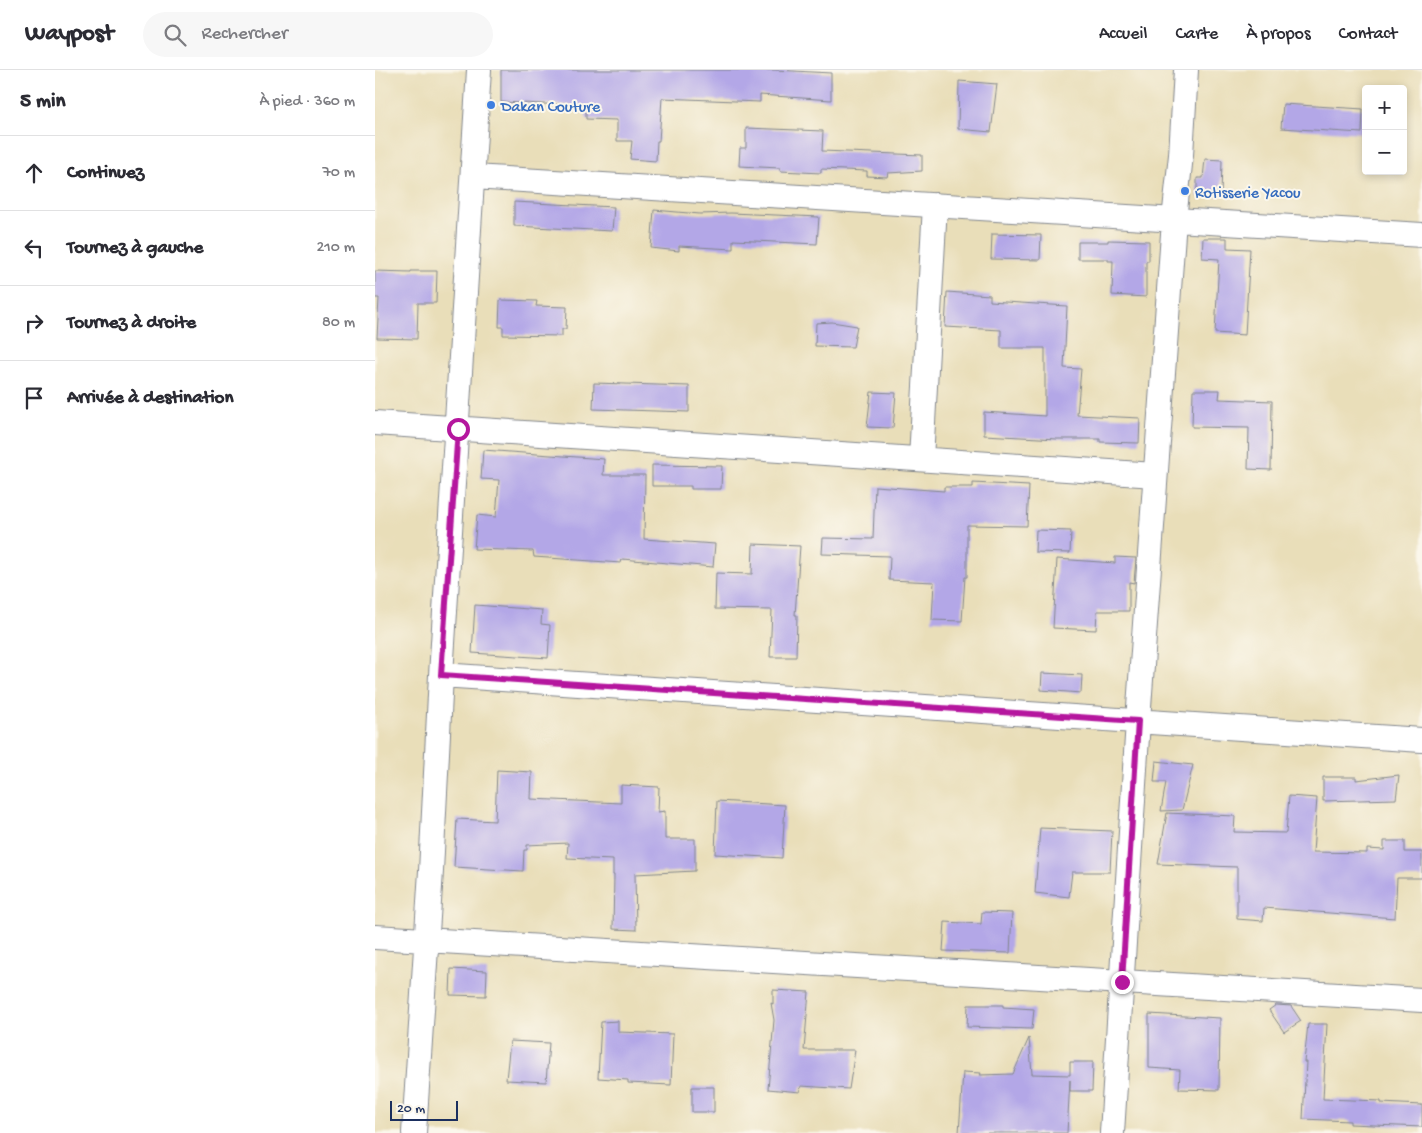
<!DOCTYPE html>
<html lang="fr">
<head>
<meta charset="utf-8">
<style>
	body { margin:0; font-family:"Gochi Hand",sans-serif; background:#f7f7f7; color:#2b2b33 }
	.controls { position:absolute; right:15px; top:15px; display:grid; overflow:hidden; border-radius:5px; box-shadow:0 2px 8px #0003 }
	.controls button { width:45px; height:45px; display:grid; place-items:center; padding:0; border:0; border-bottom:1px solid #e1e1e2; background:#fff; color:#2b2b33; font:25px sans-serif }
	.scale { position:absolute; left:15px; bottom:12px; width:68px; box-sizing:border-box; padding-left:5px; border:2px solid #1b2f5e; border-top:0; font-size:14px; line-height:18px; white-space:nowrap; color:#1b2f5e; -webkit-text-stroke:4px #fbf7ec; paint-order:stroke }
	.stop { position:absolute; width:15px; height:15px; margin:-11px; border:4px solid #b5179e; border-radius:50%; background:#fff }
	.stop.end { background:#b5179e; border-color:#fff; box-shadow:0 1px 5px #0008 }
	.list { margin:0; padding:0; list-style:none }
	h2 { display:flex; justify-content:space-between; align-items:center; height:65px; margin:0; padding:0 20px; font-size:21px }
	h2 small { font-size:16px; font-weight:400; color:#7c7c81 }
	.list li { display:grid; grid-template-columns:32px 1fr auto; gap:15px; align-items:center; box-sizing:border-box; height:75px; padding:0 20px; border-top:1px solid #e1e1e2 }
	.list b { display:block; font-size:19px; white-space:nowrap }
	.list em { font-size:16px; font-style:normal; color:#7c7c81 }
	.icon { flex:none; width:28px; height:28px; fill:none; stroke:currentColor; stroke-width:2; stroke-linecap:round; stroke-linejoin:round }
	.map { position:relative; flex:none; width:1047px; height:1063px; overflow:hidden }
	header { display:flex; align-items:center; gap:30px; box-sizing:border-box; height:70px; padding:0 25px; background:#fff; border-bottom:1px solid #e1e1e2 }
	header strong { font-size:24px }
	nav { display:flex; gap:28px; margin-inline-start:auto; font-size:18px }
	.search { width:350px; height:45px; background:#f7f7f7; display:flex; align-items:center; gap:12px; box-sizing:border-box; padding:0 18px; border-radius:28px; color:#7c7c81; font-size:19px }
	main { display:flex }
	aside { flex:1; background:#fff }
	.map>svg:first-child { display:block }
	.building { fill:#b3a7e7 }
	.lines { fill:none; stroke-linecap:round; stroke-linejoin:round }
	.minor-casing { stroke:#82868c; stroke-width:26 }
	.minor { stroke:#fff; stroke-width:24 }
	.route { stroke:#b5179e; stroke-width:6 }
	.shop-dot { fill:#3f7fe0; stroke:#fbf7ec; stroke-width:2 }
	.labels { text-anchor:middle; stroke-width:4; stroke-linejoin:round; paint-order:stroke }
	.shop-label { font-size:16px; fill:#366cbe; stroke:#fbf7ec; text-anchor:start }
</style>
</head>
<body>
<header>
<strong>Waypost</strong>
<div class="search"><svg class="icon" aria-label="search" viewBox="0 0 24 24"><circle cx="10" cy="10" r="6"/><path d="M15 15l6 6"/></svg>Rechercher</div>
<nav><a>Accueil</a><a>Carte</a><a>À propos</a><a>Contact</a></nav>
</header>
<main>
<aside>
<h2>5 min<small>À pied · 360 m</small></h2>
<ul class="list">
<li><svg class="icon" aria-label="ahead" viewBox="0 0 24 24"><path d="M12 20V5M6 11l6-6 6 6"/></svg><div><b>Continuez</b></div><em>70 m</em></li>
<li><svg class="icon" aria-label="left" viewBox="0 0 24 24"><path d="M17 20v-9H6M10 6l-5 5 5 5"/></svg><div><b>Tournez à gauche</b></div><em>210 m</em></li>
<li><svg class="icon" aria-label="right" viewBox="0 0 24 24"><path d="M7 20v-9h11M14 6l5 5-5 5"/></svg><div><b>Tournez à droite</b></div><em>80 m</em></li>
<li><svg class="icon" aria-label="arrive" viewBox="0 0 24 24"><path d="M6 21V4h12l-3 4 3 4H6"/></svg><div><b>Arrivée à destination</b></div></li>
</ul>
</aside>
<div class="map">
<svg width="1047" height="1063" viewBox="0 0 1047 1063">
	<rect width="100%" height="100%" fill="#fbf7ec"/>
	<filter id="ink" filterUnits="userSpaceOnUse"><feTurbulence type="fractalNoise" baseFrequency=".02" numOctaves="2"/><feDisplacementMap in="SourceGraphic" scale="10" xChannelSelector="R" yChannelSelector="G"/><feConvolveMatrix kernelMatrix="1 2 1 2 8 2 1 2 1" color-interpolation-filters="sRGB"/></filter>
	<filter id="wash" filterUnits="userSpaceOnUse"><feTurbulence type="fractalNoise" baseFrequency=".0096" numOctaves="4" result="noise"/><feDisplacementMap in="SourceGraphic" scale="20" xChannelSelector="R" yChannelSelector="G"/><feGaussianBlur stdDeviation="1.12" result="paint"/><feColorMatrix in="noise" values="0 0 0 0 0 0 0 0 0 0 0 0 0 0 0 0 0 1.4 0 .05"/><feComposite in="paint" operator="in"/></filter>
	<g filter="url(#wash)">
		<rect width="100%" height="100%" fill="#e9deb9"/>
		<g id="blocks">
			<path class="building" d="M126 0H400L456 3V30L385 25V32L287 28 284 71H282L281 91 255 89 257 71H242V50L211 49V36L126 32Z
				M584 11 622 14 616 62 583 59Z
				M908 34 988 39 987 63 906 58Z
				M371 58 448 61 447 81 547 85V101L513 103 512 107 492 106V101L446 99V103L405 101V98L364 96 365 78H371Z
				M830 89 847 90 846 126H822V108H828Z
				M139 132 239 137 237 161 139 156Z
				M279 140 325 144 356 143 444 147 442 174 358 170V179L304 176V181L276 178Z
				M617 164 666 165 665 190 616 189Z
				M828 168H852V178L875 179 870 265 840 263 844 189 827 188Z
				M733 170 774 171V191H771V227L737 225 738 191H733V189H703V172H733Z
				M0 201 36 202V201H62L61 233H43L42 269 2 268 4 228H0Z
				M572 222 615 225V231L692 236 689 298 706 299 702 345 765 348 764 373 725 372V369H682L609 365V342L670 346V278H626V260L570 257Z
				M125 230 162 231 161 236 192 237 191 259H187V266L128 265V257H124Z
				M457 252 482 256 478 277 440 276 441 253Z
				M219 313 314 316V342L218 339Z
				M818 320H845L844 329 897 331 896 400 873 399 874 358 817 357Z
				M496 322 521 323 518 358 492 357Z
				M108 380 229 389 228 405H270L269 469 340 474 338 497 247 489 246 493 159 487 158 481 99 479 102 445 121 447 124 410 106 409Z
				M277 395 347 396 346 419H316V416H277Z
				M598 413 654 416 652 456 592 455V507H590L587 551 557 550 559 512 514 510 515 486 447 484 448 468 498 469 500 416 569 421V417H598Z
				M661 460 696 461 695 483 660 482Z
				M378 474 425 476 420 545H422L421 587H395L397 540 340 539 341 503 377 504Z
				M740 487 761 488 759 513 754 512V541H722L721 560 678 558 682 489 740 493Z
				M100 535 167 540 166 554 175 555 173 588 97 583Z
				M667 603 707 605 706 623 666 620Z
				M781 691 818 695 807 740 786 741 791 712H779Z
				M122 700 157 702 156 729 246 733V715L284 717 283 742 290 741V769H320V801L260 804 261 860 238 859 239 805H238V790L192 788 193 773 152 775V780H149L148 801 79 797 82 749 120 751Z
				M1024 705 1021 729 948 731V707H981V710Z
				M914 726 942 728 938 782 992 783V779L1009 780V771H1030V782H1047V808H1022L1020 848 889 838 888 851 862 849V797L783 794 792 743 860 746 859 762 911 763Z
				M342 731 410 735 407 788 340 784Z
				M665 758 737 761 735 802H697L694 827 660 823Z
				M607 842 637 843 635 883 568 881 570 852 606 854Z
				M76 899 112 901 111 926 75 925Z
				M398 920 434 922 429 980H480L474 1019 426 1016 425 1022 393 1019 399 950 396 933 398 934Z
				M593 935H628V937L659 939 657 959 592 957Z
				M901 935 916 936 926 951 909 962 894 940Z
				M774 944 845 948 844 1020 804 1019 805 1000 774 998Z
				M243 951V962L298 964 296 1015 253 1013V1010L223 1008 226 952Z
				M933 954H952L948 1029 1006 1031V1033L1047 1035V1057L975 1054V1051L928 1049 931 992H929Z
				M654 968 657 1004 695 1005V992H718L717 1021H695V1010L692 1063H584L588 1002 606 1003 605 1005 638 1004Z
				M135 971 174 973 171 1012 131 1010Z
				M317 1017H339V1042H317Z"/>
		</g>
	</g>
	<g filter="url(#ink)">
		<use href="#blocks" fill-opacity="0" stroke="#82868c" stroke-width="1"/>
		<g class="lines">
			<defs>
				<path id="minor" d="M98 107 1047 165
					M0 353 780 405
					M546 389 560 135
					M66 605 1047 670
					M0 867 1047 930
					M39 1063 56 801 66 605 104 0
					M737 1063 763 651 799 150 806 85 811 0"/>
			</defs>
			<use href="#minor" class="minor-casing"/>
			<use href="#minor" class="minor"/>
		</g>
	</g>
	<g class="lines" filter="url(#ink)">
		<path class="route" d="M83 359 66 605 763 651 747 912"/>
	</g>
	<g class="shop-dot">
		<circle cx="116" cy="35" r="5"/>
		<circle cx="810" cy="121" r="5"/>
	</g>
	<g class="labels">
		<g class="shop-label">
			<text x="126" y="41">Dakan Couture</text>
			<text x="820" y="127">Rotisserie Yacou</text>
		</g>
	</g>
</svg>
<div class="controls">
<button>+</button>
<button>−</button>
</div>
<div class="scale">20 m</div>
<div class="stop" style="left:83px;top:359px"></div>
<div class="stop end" style="left:747px;top:912px"></div>
</div>
</main>
</body>
</html>
